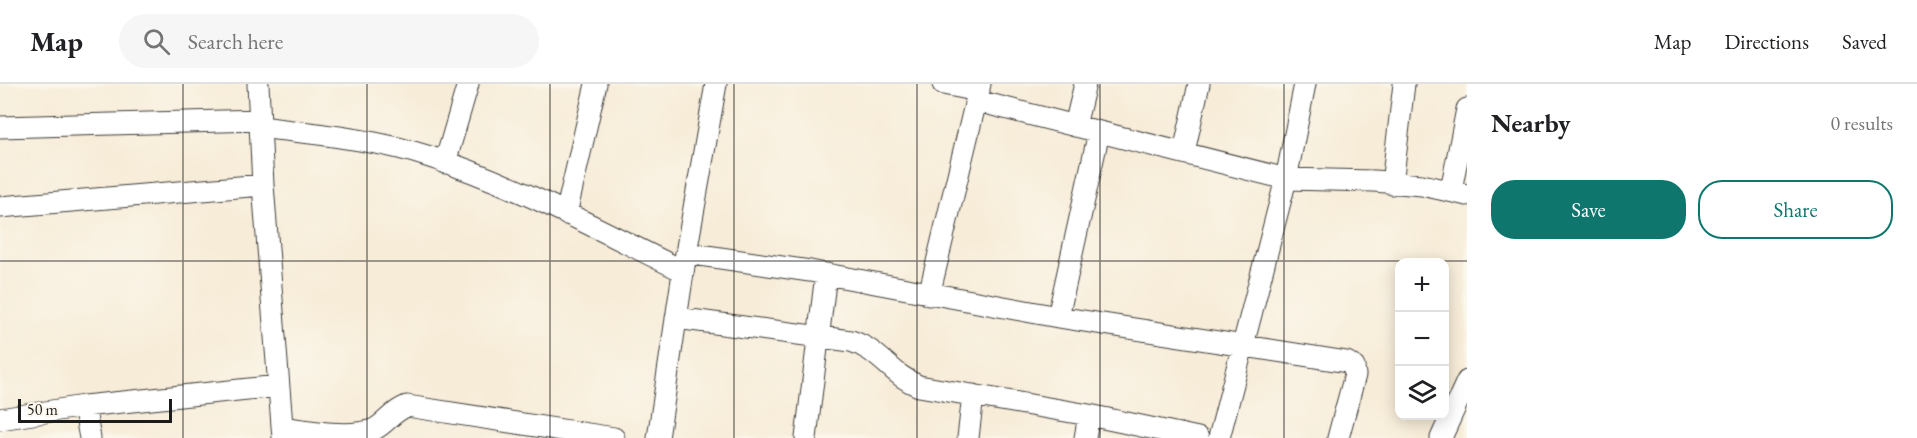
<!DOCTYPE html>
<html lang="en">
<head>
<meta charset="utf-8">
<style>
	body { margin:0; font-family:"EB Garamond",serif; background:#f6f6f6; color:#202124 }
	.controls { position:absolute; right:18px; bottom:18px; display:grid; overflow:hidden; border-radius:12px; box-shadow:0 3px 15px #0003 }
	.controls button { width:54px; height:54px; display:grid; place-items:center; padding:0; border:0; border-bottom:2px solid #e0e0e0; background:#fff; color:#202124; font:30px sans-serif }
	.scale { position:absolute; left:18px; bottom:15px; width:154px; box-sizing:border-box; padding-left:6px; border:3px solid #1c1c1c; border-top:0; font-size:16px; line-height:21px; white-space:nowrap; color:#1c1c1c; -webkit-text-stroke:4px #fbf7ec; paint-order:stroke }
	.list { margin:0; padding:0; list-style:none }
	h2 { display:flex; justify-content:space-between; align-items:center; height:78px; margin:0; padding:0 24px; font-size:26px }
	h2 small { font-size:20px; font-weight:400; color:#757577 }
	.actions { display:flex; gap:12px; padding:18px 24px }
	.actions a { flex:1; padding:14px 0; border:2px solid #0f766e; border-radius:24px; text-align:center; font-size:21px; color:#0f766e }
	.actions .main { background:#0f766e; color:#fff }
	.icon { flex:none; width:33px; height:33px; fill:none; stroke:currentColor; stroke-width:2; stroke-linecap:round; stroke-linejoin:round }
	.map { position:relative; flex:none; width:1467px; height:354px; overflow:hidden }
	header { display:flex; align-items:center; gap:36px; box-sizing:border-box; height:84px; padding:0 30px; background:#fff; border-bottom:2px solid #e0e0e0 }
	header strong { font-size:28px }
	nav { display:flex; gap:33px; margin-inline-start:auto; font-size:21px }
	.search { width:420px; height:54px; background:#f6f6f6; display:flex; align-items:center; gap:15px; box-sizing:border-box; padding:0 21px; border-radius:33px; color:#757577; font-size:22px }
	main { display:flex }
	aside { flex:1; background:#fff }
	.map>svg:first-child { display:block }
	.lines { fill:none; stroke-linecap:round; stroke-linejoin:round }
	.street-casing { stroke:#3d3b38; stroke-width:23 }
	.street { stroke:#fff; stroke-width:21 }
	.grid { fill:none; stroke:#1c1c1c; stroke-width:1.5; stroke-opacity:0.55 }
</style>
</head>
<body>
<header>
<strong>Map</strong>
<div class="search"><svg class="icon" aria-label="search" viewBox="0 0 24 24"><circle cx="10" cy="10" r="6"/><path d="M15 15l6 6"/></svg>Search here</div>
<nav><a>Map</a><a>Directions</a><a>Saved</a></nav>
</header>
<main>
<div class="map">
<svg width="1467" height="354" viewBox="0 0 1467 354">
	<rect width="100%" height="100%" fill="#fbf7ec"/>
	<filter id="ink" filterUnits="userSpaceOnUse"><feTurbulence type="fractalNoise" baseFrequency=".0167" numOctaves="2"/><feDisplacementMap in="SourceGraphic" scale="12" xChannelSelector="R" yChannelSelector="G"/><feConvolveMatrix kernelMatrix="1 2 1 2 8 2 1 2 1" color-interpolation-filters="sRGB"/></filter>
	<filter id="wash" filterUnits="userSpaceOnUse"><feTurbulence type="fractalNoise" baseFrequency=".008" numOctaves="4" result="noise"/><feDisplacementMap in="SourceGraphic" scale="24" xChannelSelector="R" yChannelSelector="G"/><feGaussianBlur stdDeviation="1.35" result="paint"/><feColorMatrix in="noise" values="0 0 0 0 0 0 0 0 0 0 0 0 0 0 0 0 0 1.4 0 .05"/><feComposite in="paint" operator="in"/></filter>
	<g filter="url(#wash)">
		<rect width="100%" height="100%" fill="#f7ecd8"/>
	</g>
	<g filter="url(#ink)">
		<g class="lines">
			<defs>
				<path id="street" d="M258 0 263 101 283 354
					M943 0 979 7
					M977 17 1286 95 1374 97 1422 101 1467 111
					M1075 42 1085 0
					M0 43 260 36
					M260 43C316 50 376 55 430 73 518 101 601 147 683 187
					M1184 68 1199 0
					M445 79 468 0
					M1392 100 1404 0
					M1451 106 1467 25
					M0 123 263 101
					M566 130 596 0
					M686 169 810 187 1058 233 1347 278 1354 283 1355 291 1338 354
					M929 211 980 0
					M1058 233 1099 48
					M676 234 851 257C880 266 891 291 919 302L1089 331 1198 354
					M84 322 90 354
					M0 335 84 322 278 302
					M282 343C308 347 349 354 373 346 387 339 390 329 407 322L614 354
					M658 354 686 169 716 0
					M806 354 826 190
					M968 354 973 311
					M1085 354 1089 331
					M1219 354 1286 95 1305 0
					M1441 354 1467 297"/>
			</defs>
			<use href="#street" class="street-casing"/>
			<use href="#street" class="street"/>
		</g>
	</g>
	<path class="grid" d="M183 0V354M367 0V354M550 0V354M734 0V354M917 0V354M1100 0V354M1284 0V354M0 177H1467"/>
</svg>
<div class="controls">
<button>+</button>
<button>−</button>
<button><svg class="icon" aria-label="layers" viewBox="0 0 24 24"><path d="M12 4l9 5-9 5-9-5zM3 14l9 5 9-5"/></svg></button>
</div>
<div class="scale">50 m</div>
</div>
<aside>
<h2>Nearby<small>0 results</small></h2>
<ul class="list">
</ul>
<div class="actions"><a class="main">Save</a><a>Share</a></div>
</aside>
</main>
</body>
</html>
